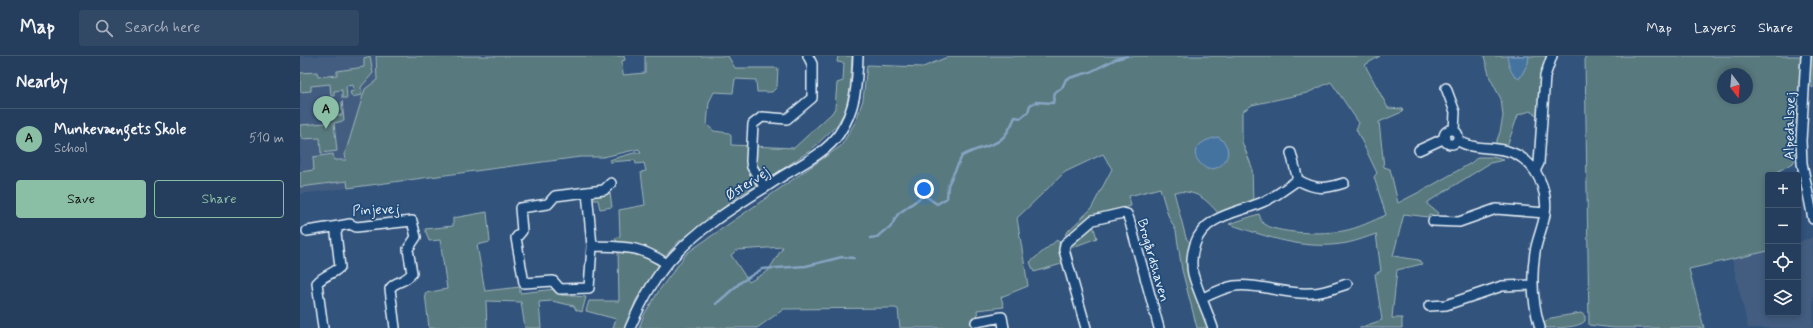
<!DOCTYPE html>
<html lang="en">
<head>
<meta charset="utf-8">
<style>
	body { margin:0; font-family:Mynerve,sans-serif; background:#324966; color:#f1f3f6 }
	.controls { position:absolute; right:12px; bottom:12px; display:grid; overflow:hidden; border-radius:4px; box-shadow:0 2px 6px #0003 }
	.controls button { width:36px; height:36px; display:grid; place-items:center; padding:0; border:0; border-bottom:1px solid #425772; background:#263e5d; color:#f1f3f6; font:20px sans-serif }
	.compass { position:absolute; left:1417px; top:12px; width:36px; height:36px; border-radius:50%; background:#263e5d; box-shadow:0 2px 6px #0003; rotate:164deg }
	.you { position:absolute; left:624px; top:133px; width:14px; height:14px; margin:-10px; border:3px solid #fff; border-radius:50%; background:#1a73e8; box-shadow:0 0 0 6px #1a73e833 }
	.badge { display:grid; place-items:center; width:26px; height:26px; border-radius:50%; background:#8abfa5; color:#111; font-size:13px; font-weight:700 }
	.pin { position:absolute; translate:-50% -33px; filter:drop-shadow(0 1px 2px #0008) }
	.pin::after { content:''; position:absolute; top:21px; width:14px; height:12px; background:inherit; clip-path:polygon(0 0,100% 0,50% 100%) }
	.list { margin:0; padding:0; list-style:none }
	h2 { display:flex; justify-content:space-between; align-items:center; height:52px; margin:0; padding:0 16px; font-size:17px }
	h2 small { font-size:13px; font-weight:400; color:#a4aebc }
	.list li { display:grid; grid-template-columns:26px 1fr auto; gap:12px; align-items:center; box-sizing:border-box; height:60px; padding:0 16px; border-top:1px solid #425772 }
	.list b { display:block; font-size:15px; white-space:nowrap }
	.list p { margin:0; font-size:13px; white-space:nowrap; color:#a4aebc }
	.list em { font-size:13px; font-style:normal; color:#a4aebc }
	.actions { display:flex; gap:8px; padding:12px 16px }
	.actions a { flex:1; padding:9px 0; border:1px solid #8abfa5; border-radius:4px; text-align:center; font-size:14px; color:#8abfa5 }
	.actions .main { background:#8abfa5; color:#111 }
	.icon { flex:none; width:22px; height:22px; fill:none; stroke:currentColor; stroke-width:2; stroke-linecap:round; stroke-linejoin:round }
	.map { position:relative; flex:none; width:1513px; height:272px; overflow:hidden }
	header { display:flex; align-items:center; gap:24px; box-sizing:border-box; height:56px; padding:0 20px; background:#263e5d; border-bottom:1px solid #425772 }
	header strong { font-size:19px }
	nav { display:flex; gap:22px; margin-inline-start:auto; font-size:14px }
	.search { width:280px; height:36px; background:#324966; display:flex; align-items:center; gap:10px; box-sizing:border-box; padding:0 14px; border-radius:4px; color:#a4aebc; font-size:15px }
	main { display:flex }
	aside { flex:1; background:#263e5d }
	.map>svg:first-child { display:block }
	.built { fill:#435d80 }
	.green { fill:#58797e; stroke:#a0b5bb; fill-rule:evenodd }
	.water { fill:#4473a0; stroke:#86a5c3 }
	.lines { fill:none; stroke-linecap:round; stroke-linejoin:round }
	.stream { stroke:#86a5c3; stroke-width:2.5 }
	.minor-casing { stroke:#e8f1f8; stroke-width:12 }
	.minor { stroke:#1f4a7a; stroke-width:9 }
	.labels { text-anchor:middle; stroke-width:3.5; stroke-linejoin:round; paint-order:stroke }
	.street-label { font-size:14px; fill:#e8f1f8; stroke:#1f4a7a }
</style>
</head>
<body>
<header>
<strong>Map</strong>
<div class="search"><svg class="icon" aria-label="search" viewBox="0 0 24 24"><circle cx="10" cy="10" r="6"/><path d="M15 15l6 6"/></svg>Search here</div>
<nav><a>Map</a><a>Layers</a><a>Share</a></nav>
</header>
<main>
<aside>
<h2>Nearby<small></small></h2>
<ul class="list">
<li><span class="badge">A</span><div><b>Munkevængets Skole</b><p>School</p></div><em>510 m</em></li>
</ul>
<div class="actions"><a class="main">Save</a><a>Share</a></div>
</aside>
<div class="map">
<svg width="1513" height="272" viewBox="0 0 1513 272">
	<rect width="100%" height="100%" fill="#32537c"/>
	<filter id="ink" filterUnits="userSpaceOnUse"><feTurbulence type="fractalNoise" baseFrequency=".025" numOctaves="2"/><feDisplacementMap in="SourceGraphic" scale="8" xChannelSelector="R" yChannelSelector="G"/><feConvolveMatrix kernelMatrix="1 2 1 2 8 2 1 2 1" color-interpolation-filters="sRGB"/></filter>
	<g filter="url(#ink)">
		<path class="built" d="M0 0H74L77 24 45 98 48 132 0 138Z
			M1513 181V272H1448L1432 204 1468 195V257H1498V186Z"/>
		<path class="green" d="M70 0 73 17 61 31V39L52 41 50 36 54 35 53 29 46 30 47 42H42V34L34 35V40H31L30 28 11 30V35L0 36V17L17 16 18 21 37 19V15L64 11V2Z
			M76 0H324L325 4 322 5 323 19 345 17V0H428L435 12H478L477 31 472 36H457L456 24 435 23 433 37 414 36 409 46 407 69 414 75 429 77 431 80V89L494 92 532 57 535 52 537 27 543 25 544 7 537 6 538 0H552L550 34 545 55 537 69 511 94 466 124 440 139 377 187 364 202C347 191 337 189 317 186L315 182 320 180 319 154 345 149 341 116 346 115 344 107 336 108 335 104 310 106 309 104 334 97H341L339 93 303 101H280L48 132 47 125 0 131V116L14 114 13 101 33 98 34 104H46L45 98 65 33 77 24Z
			M650 0H1080L1065 9 1088 52 1103 53 1102 56 1079 66 1084 111 1090 113 1098 147 1129 131 1171 107 1178 101H1192L1204 104 1190 107 1128 146 1127 148 1138 157 1136 160 1129 158 1128 161 1104 158 1093 200 1119 204 1122 208 1097 214 1092 262H1102V272H1059L1082 264 1075 218 1081 215 1076 178C1067 181 1057 185 1047 187 1005 195 968 181 929 168L959 158C960 160 961 165 962 166 974 179 1027 178 1043 175 1059 172 1072 165 1086 159L1074 121 1077 117 1056 73 1059 67 1031 26 1007 37 952 49 942 56V86L952 111 953 147 919 158C905 142 896 134 874 136L886 182 891 188 910 272H897L882 214 876 175 868 159 860 132 829 140 831 150 793 160 767 181 765 178 791 153 812 113 803 98 765 116 717 162 728 230 701 241 704 251 677 254 678 262 674 263 676 271 670 272H600L598 253 595 252 484 253 457 272H339L344 259 360 233 387 197 541 90 556 65 563 44 567 9 623 11ZM483 191 468 215 449 226 431 199 437 194Z
			M1184 0H1248L1238 60 1230 55 1218 59 1207 90 1195 89 1200 76 1203 60 1201 43 1190 22Z
			M1285 0H1502L1494 106 1472 119H1468L1467 122 1468 195 1389 213 1404 272H1314L1289 269ZM1423 18H1447V42H1423Z
			M1511 0H1513V32L1508 28Z
			M42 45 44 65 34 67 37 95 21 97 20 82 2 83 0 78V69L26 67V61L42 59Z
			M310 137 312 151 300 153 298 144H291L292 140Z
			M187 156 190 186 177 189 185 235 220 231V237L256 233 260 236 261 239 286 241 282 256 276 254 274 250 252 245 239 246 241 272H225L221 246 186 245 187 272H129L125 237 147 233 140 184 129 185 125 173 153 170V162Z
			M793 169 797 182 773 191 770 194 773 204 771 205 768 195 769 188Z
			M757 184 760 188 765 207 734 216 730 206Z
			M318 195 337 196 359 209 336 244 325 272H313L316 263 286 255 289 245H319Z
			M1281 257 1285 260V265C1279 272 1255 272 1246 272L1244 266 1251 262Z"/>
		<path class="water" d="M1207 0H1229L1228 7 1220 22C1210 20 1209 9 1207 0Z
			M918 81C936 91 927 115 907 113 885 98 897 85 918 81Z"/>
		<g class="lines">
			<path class="stream" d="M570 182 577 181 584 175 590 172 598 158 624 139 637 148 647 142 648 129 662 100C689 85 701 96 715 61L721 62 728 56 730 49 736 46 753 47 755 36 762 32 766 23 790 16 816 3 827 0
				M416 248 441 226 462 213 506 210 542 201 554 202"/>
			<defs>
				<path id="minor" d="M1506 0 1501 85 1502 107 1513 163
					M1146 32 1155 56 1154 75
					M1144 81a7 7 0 1 1 14 0a7 7 0 1 1-14 0Z
					M1157 84C1178 98 1203 85 1226 105 1240 117 1248 139 1245 158 1243 171 1237 183 1235 196 1231 221 1233 248 1240 272
					M1119 94 1145 82
					M991 97 998 124C1016 134 1025 133 1044 127
					M1235 115 1239 107 1245 20 1252 0
					M465 132 452 111 451 105 453 68 462 61 487 63 512 42V8L508 0
					M287 136 304 134 311 127
					M1133 165 1159 166 1196 153 1245 157
					M7 175 39 170
					M292 190 287 136 255 140 248 148 220 152 222 175 216 182 224 227 253 225 260 233 289 232 292 190C326 191 338 189 367 208
					M903 242C913 237 923 232 934 230 960 227 985 239 1011 237 1024 237 1035 232 1047 228
					M1129 250 1146 249 1202 230 1232 229
					M676 266 702 261 704 272
					M23 272 17 227C25 218 32 219 40 211L36 177 39 170 50 168 56 171 112 165 116 181 108 193 112 217C104 228 95 224 90 233L95 272
					M330 272C341 246 356 218 376 198 406 166 445 145 481 121 500 109 526 97 539 78 556 53 557 29 558 0
					M786 272 764 194 765 188 793 164 823 157 827 158 830 166 859 272
					M913 272C907 254 898 236 893 218 891 208 892 197 895 188 905 158 940 157 965 145 977 140 987 131 998 124"/>
			</defs>
			<use href="#minor" class="minor-casing"/>
			<use href="#minor" class="minor"/>
		</g>
	</g>
	<g class="labels">
		<g class="street-label">
			<text transform="translate(1489 70) rotate(-89)" y="5">Alpedalsvej</text>
			<text transform="translate(447 127) rotate(-33)" y="5">Østervej</text>
			<text transform="translate(76 153) rotate(-3)" y="5">Pinjevej</text>
			<text transform="translate(854 204) rotate(74)" y="5">Brogårdshaven</text>
		</g>
	</g>
</svg>
<div class="controls">
<button>+</button>
<button>−</button>
<button><svg class="icon" aria-label="locate" viewBox="0 0 24 24"><circle cx="12" cy="12" r="6"/><path d="M12 2v4M12 18v4M2 12h4M18 12h4"/></svg></button>
<button><svg class="icon" aria-label="layers" viewBox="0 0 24 24"><path d="M12 4l9 5-9 5-9-5zM3 14l9 5 9-5"/></svg></button>
</div>
<svg class="compass" viewBox="-18 -18 36 36"><path d="M0-13l5 13h-10z" fill="#e53935"/><path d="M0 13l5-13h-10z" fill="#a4aebc"/></svg>
<div class="you"></div>
<div class="pin badge" style="left:26px;top:73px">A</div>
</div>
</main>
</body>
</html>
